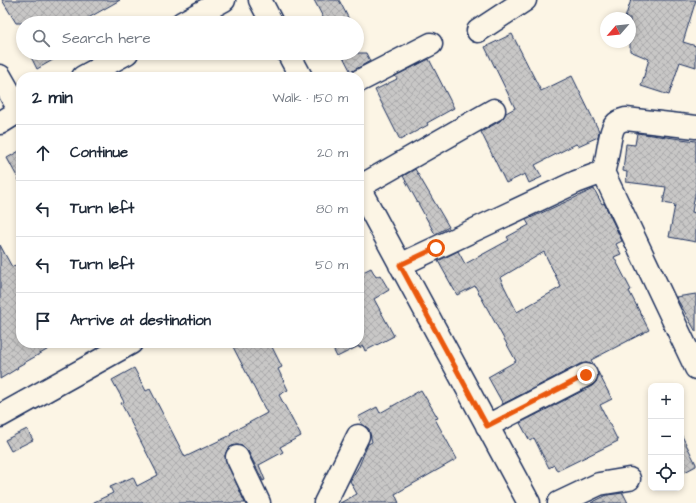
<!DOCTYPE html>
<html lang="en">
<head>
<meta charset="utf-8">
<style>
	body { margin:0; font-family:"Architects Daughter",sans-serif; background:#f2f2f3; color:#1f2937 }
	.controls { position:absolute; right:12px; bottom:12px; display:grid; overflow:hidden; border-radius:8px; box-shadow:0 2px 6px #0003 }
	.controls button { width:36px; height:36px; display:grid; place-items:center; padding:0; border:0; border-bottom:1px solid #e0e1e3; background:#fff; color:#1f2937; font:20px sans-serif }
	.compass { position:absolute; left:600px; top:12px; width:36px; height:36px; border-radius:50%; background:#fff; box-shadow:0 2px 6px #0003; rotate:242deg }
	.stop { position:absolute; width:12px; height:12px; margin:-9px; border:3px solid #ea580c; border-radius:50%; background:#fff }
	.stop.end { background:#ea580c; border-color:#fff; box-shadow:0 1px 4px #0008 }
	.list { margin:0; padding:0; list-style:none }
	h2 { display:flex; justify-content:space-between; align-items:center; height:52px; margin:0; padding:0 16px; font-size:17px }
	h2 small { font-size:13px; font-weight:400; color:#747a83 }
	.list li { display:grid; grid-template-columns:26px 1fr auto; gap:12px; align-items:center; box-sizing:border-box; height:56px; padding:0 16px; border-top:1px solid #e0e1e3 }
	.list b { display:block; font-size:15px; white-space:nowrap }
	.list em { font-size:13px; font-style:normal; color:#747a83 }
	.icon { flex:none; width:22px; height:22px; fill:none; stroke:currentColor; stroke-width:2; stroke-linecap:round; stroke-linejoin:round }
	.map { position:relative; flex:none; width:696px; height:503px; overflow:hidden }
	.search { position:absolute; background:#fff; box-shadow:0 2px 6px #0003; left:16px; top:16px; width:348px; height:44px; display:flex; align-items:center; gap:10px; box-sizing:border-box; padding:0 14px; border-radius:22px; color:#747a83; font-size:15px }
	.panel { position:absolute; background:#fff; box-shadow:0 2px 6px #0003; left:16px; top:72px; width:348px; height:276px; border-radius:16px }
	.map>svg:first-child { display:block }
	.building { fill:url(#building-cross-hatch); stroke:#1b2f5e; fill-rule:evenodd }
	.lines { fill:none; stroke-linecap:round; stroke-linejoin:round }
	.minor-casing { stroke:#1b2f5e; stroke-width:25 }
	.minor { stroke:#fcf5e5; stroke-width:22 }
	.route { stroke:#ea580c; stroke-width:5 }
</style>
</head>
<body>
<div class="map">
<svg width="696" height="503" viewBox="0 0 696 503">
	<defs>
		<pattern id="building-cross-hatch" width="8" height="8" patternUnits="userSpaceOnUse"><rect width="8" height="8" fill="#c8c7c6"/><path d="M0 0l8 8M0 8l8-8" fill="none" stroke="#ababac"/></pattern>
	</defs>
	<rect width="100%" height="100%" fill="#fcf5e5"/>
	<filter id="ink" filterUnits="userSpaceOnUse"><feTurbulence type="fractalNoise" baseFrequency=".025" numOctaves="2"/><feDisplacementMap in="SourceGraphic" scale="8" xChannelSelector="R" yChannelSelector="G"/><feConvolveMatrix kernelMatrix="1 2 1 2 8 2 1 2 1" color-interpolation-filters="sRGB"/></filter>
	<g filter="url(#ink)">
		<path class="building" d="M2 0H120L83 21 81 18 72 23H16Z
			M314 0H339L351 23H326Z
			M631 0H696L683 42 696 46V67L680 62 669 95 641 86 649 59 630 51V18H625Z
			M512 34 541 91 572 76 599 131 598 137 578 146 576 144 535 165 542 177 529 183 525 174 506 183 481 132 500 121 506 113 515 108 485 47Z
			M29 53H65L37 69Z
			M341 53H366L370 61 351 72Z
			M429 59 454 108 427 123 428 125 400 140 375 90 397 79 395 76Z
			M637 133 696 141V189L692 212 696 213V242L669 237 675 205 663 203 666 187 626 182 627 172 623 171 626 144 635 145Z
			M21 150V184L7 158Z
			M415 169 449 227 435 234 403 176Z
			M594 189 602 204 604 203 622 241 616 244 621 254 614 257 631 290 629 291 649 330 591 360 595 367 587 363 580 364 503 404 488 377 516 361 475 286 457 295 438 261 458 251 465 264 509 240 507 237 529 225 526 220ZM544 252 561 287 517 312 500 278Z
			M0 245 12 267 21 262V343H59L17 367 18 368 0 379Z
			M371 268 376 277 380 275 389 290 374 299 394 336 365 351 363 346 359 348V346L337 357 330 343H359V274Z
			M696 294V332L676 297Z
			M231 343H270L282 367 278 369 288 390 279 395 301 436 280 447 283 452 259 465 265 480 263 481 248 451 244 447 238 445 232 446 227 450 225 456 245 503H92L113 493 110 487 133 477 137 486 158 475 121 403 124 402 112 380 134 368 146 391 150 389 185 457 231 435 230 433 267 413Z
			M598 372 612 399 600 405 618 441 557 471 554 465 549 468 534 438 530 441 520 423 592 386 597 381Z
			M421 390 438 418 435 419 457 459 395 494 399 503H340L357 494 350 481 359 466 368 444 372 442 369 429 362 424 358 417 377 407 380 413Z
			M27 429 33 440 11 451 5 440Z
			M681 434 696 464V466L681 474Z
			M623 493 628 503H591L607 495Z"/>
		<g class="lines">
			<defs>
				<path id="minor" d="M260 0 272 23
					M182 23 224 0
					M478 31 525 0
					M288 53 301 77
					M0 76 20 111
					M83 77 127 53
					M359 81 431 44
					M0 123 21 110
					M603 172 696 368
					M359 187 494 110
					M359 188 529 503
					M400 265 576 182 603 172C608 160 609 132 615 125 618 121 622 120 626 119L696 127
					M0 416 131 343
					M487 426 586 375
					M237 457 259 503
					M325 503 358 436
					M559 503 599 484 629 479"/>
			</defs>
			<use href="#minor" class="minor-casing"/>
			<use href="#minor" class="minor"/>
		</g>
	</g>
	<g class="lines" filter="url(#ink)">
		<path class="route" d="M436 248 400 265 487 426 586 375"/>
	</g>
</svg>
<div class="controls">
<button>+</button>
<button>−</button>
<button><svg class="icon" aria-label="locate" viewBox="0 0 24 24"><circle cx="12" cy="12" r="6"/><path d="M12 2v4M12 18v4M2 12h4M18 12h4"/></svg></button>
</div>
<svg class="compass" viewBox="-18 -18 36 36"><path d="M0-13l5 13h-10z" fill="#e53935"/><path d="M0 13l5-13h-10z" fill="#747a83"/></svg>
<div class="stop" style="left:436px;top:248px"></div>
<div class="stop end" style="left:586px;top:375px"></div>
<div class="search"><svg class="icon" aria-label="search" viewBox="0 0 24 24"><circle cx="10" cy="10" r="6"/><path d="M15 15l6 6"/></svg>Search here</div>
<section class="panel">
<h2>2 min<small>Walk · 150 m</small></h2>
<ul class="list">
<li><svg class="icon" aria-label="ahead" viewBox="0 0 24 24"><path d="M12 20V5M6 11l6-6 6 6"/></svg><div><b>Continue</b></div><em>20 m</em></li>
<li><svg class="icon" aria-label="left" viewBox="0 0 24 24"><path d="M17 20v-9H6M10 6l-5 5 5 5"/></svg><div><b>Turn left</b></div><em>80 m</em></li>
<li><svg class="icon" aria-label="left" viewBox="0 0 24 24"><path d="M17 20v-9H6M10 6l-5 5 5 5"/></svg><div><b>Turn left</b></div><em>50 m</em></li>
<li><svg class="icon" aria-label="arrive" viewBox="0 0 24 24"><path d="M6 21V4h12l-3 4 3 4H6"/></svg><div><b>Arrive at destination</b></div></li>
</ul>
</section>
</div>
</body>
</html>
